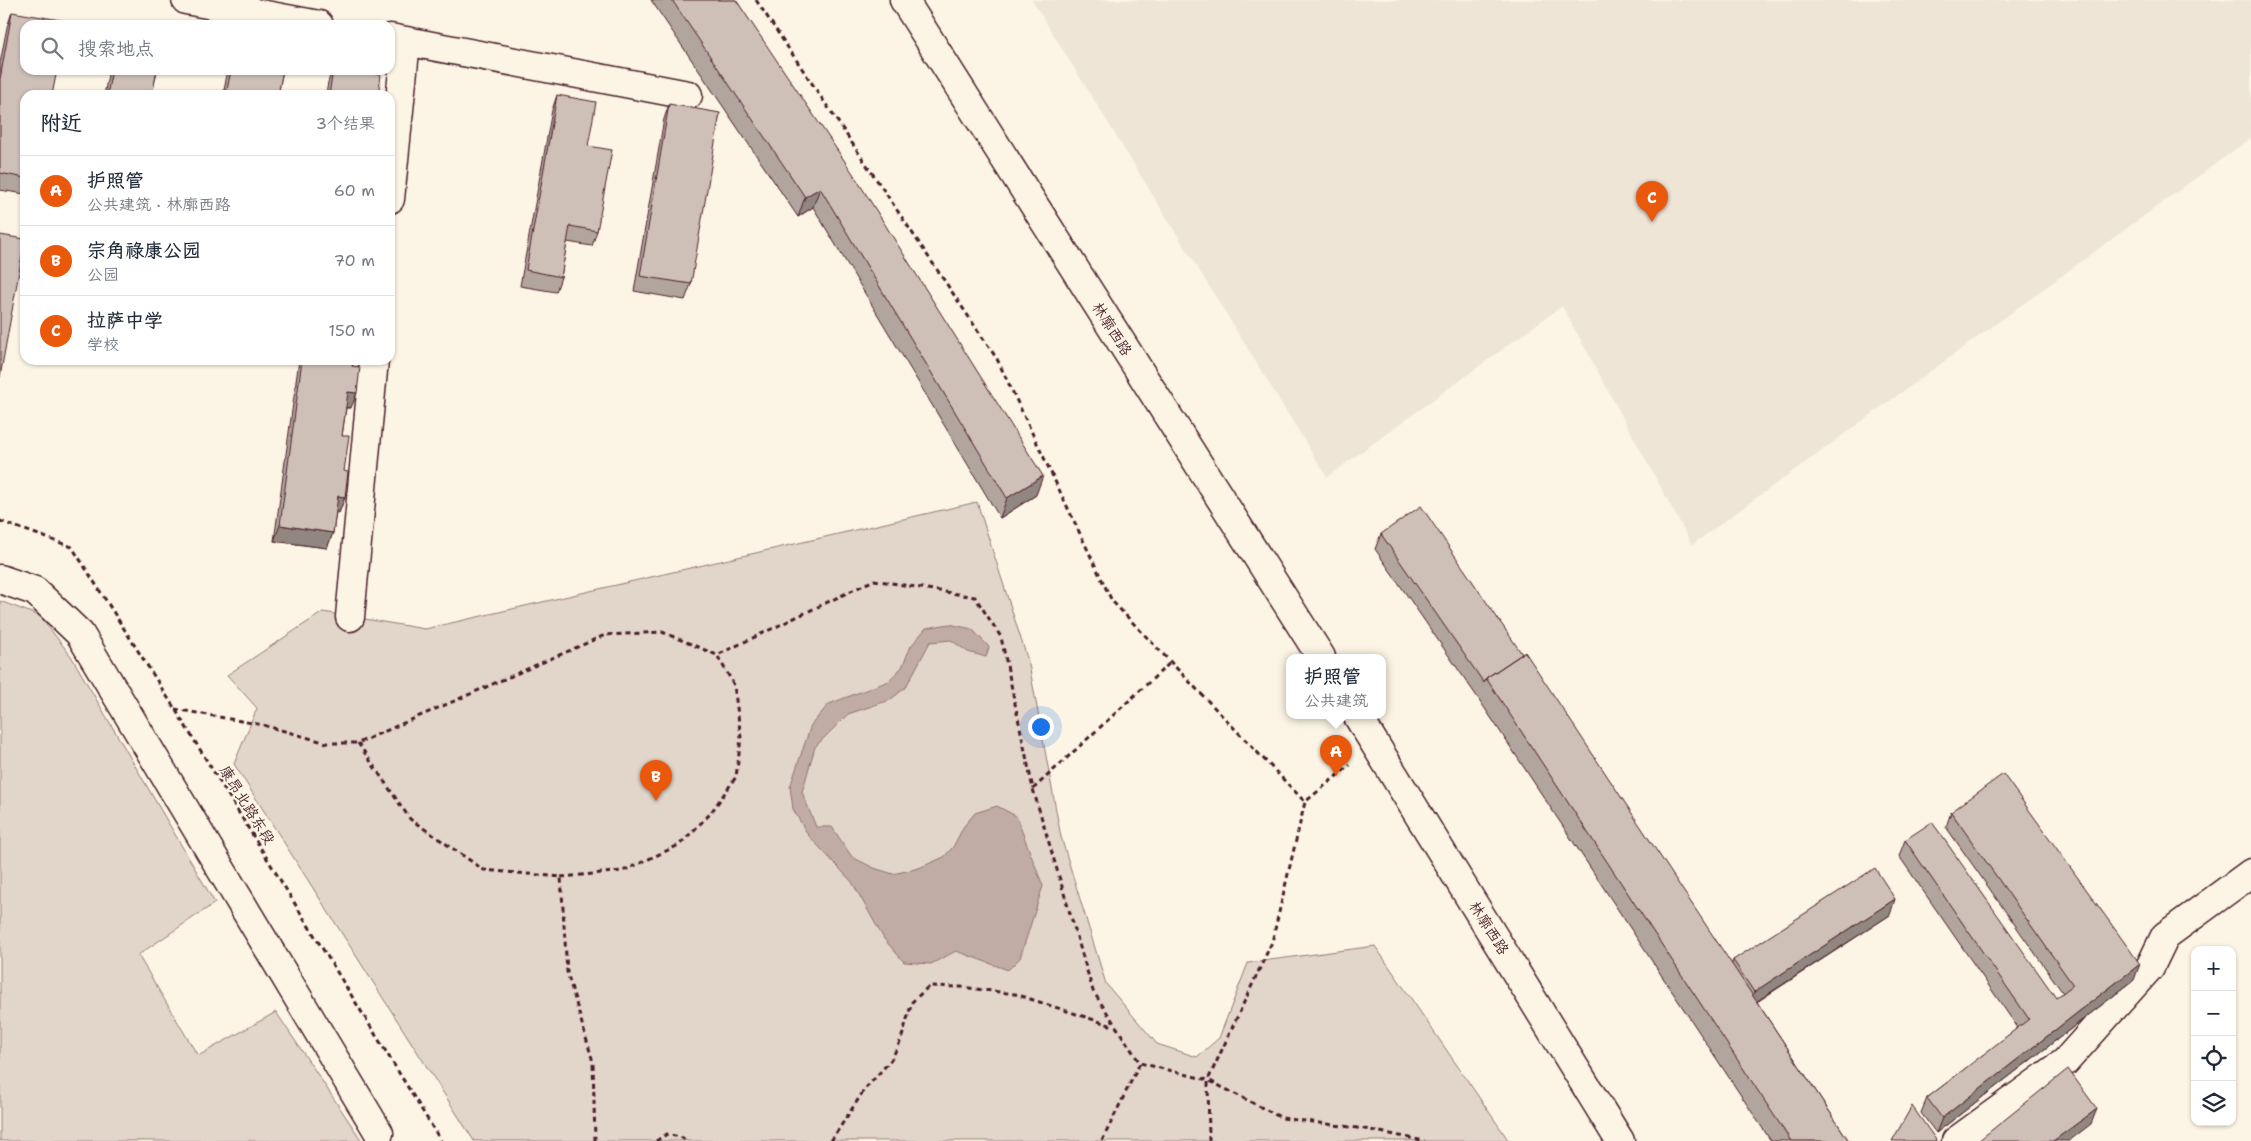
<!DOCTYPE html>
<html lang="zh">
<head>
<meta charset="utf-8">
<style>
	body { margin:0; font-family:"Shantell Sans","LXGW WenKai TC",sans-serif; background:#f6f6f7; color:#1f2937 }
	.controls { position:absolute; right:15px; bottom:15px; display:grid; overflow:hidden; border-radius:10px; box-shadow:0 1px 4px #0004 }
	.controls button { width:45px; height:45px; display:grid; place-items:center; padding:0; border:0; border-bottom:1px solid #e0e1e3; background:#fff; color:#1f2937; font:25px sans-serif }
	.you { position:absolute; left:1040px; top:726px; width:18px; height:18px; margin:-12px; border:4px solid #fff; border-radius:50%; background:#1a73e8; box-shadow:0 0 0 8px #1a73e833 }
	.badge { display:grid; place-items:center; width:32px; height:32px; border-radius:50%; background:#ea580c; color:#fff; font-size:16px; font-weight:700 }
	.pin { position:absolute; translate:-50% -41px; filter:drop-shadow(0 1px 2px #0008) }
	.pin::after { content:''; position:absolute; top:26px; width:18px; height:15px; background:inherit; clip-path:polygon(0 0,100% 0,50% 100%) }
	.popup { position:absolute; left:1286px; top:654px; width:100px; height:65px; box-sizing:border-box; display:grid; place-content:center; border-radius:10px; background:#fff; filter:drop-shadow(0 1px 4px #0005); font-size:16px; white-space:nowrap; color:#747a83 }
	.popup b { font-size:19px; color:#1f2937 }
	.popup::after { content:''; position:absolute; left:50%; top:100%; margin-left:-10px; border:10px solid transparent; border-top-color:#fff }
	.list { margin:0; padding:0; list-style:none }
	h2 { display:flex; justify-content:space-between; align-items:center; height:65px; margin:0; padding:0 20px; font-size:21px }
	h2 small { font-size:16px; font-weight:400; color:#747a83 }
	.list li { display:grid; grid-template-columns:32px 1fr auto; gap:15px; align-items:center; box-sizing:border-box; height:70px; padding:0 20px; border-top:1px solid #e0e1e3 }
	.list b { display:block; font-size:19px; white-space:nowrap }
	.list p { margin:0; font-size:16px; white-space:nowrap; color:#747a83 }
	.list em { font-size:16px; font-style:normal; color:#747a83 }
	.icon { flex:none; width:28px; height:28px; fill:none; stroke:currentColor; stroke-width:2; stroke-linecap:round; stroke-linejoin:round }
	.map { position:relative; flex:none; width:2251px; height:1141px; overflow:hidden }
	.search { position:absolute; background:#fff; box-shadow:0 1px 4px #0004; left:20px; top:20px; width:375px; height:55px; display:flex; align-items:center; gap:12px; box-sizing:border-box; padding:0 18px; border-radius:15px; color:#747a83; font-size:19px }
	.panel { position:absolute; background:#fff; box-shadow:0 1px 4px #0004; left:20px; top:90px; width:375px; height:275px; border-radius:15px }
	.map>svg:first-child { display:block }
	.built { fill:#eee5d7 }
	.green { fill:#e2d5ca; stroke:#967a7a }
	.water { fill:#c0aca5; stroke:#917474 }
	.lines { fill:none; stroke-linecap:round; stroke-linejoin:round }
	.minor-casing { stroke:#4a1f2b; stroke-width:31 }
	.major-casing { stroke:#4a1f2b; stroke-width:31 }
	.path { stroke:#4a1f2b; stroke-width:3; stroke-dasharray:5 4; stroke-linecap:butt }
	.minor { stroke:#fcf5e5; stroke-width:28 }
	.major { stroke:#fcf5e5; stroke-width:28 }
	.wall { fill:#b2a59d; stroke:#4a1f2b }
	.shaded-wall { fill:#918680; stroke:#4a1f2b }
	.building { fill:#cfc0b7; stroke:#4a1f2b }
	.labels { text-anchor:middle; stroke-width:4; stroke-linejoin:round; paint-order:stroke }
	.street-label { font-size:15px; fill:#4a1f2b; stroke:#fcf5e5 }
</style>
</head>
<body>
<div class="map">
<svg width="2251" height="1141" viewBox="0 0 2251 1141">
	<rect width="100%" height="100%" fill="#fcf5e5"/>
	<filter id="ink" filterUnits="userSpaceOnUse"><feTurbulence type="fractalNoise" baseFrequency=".02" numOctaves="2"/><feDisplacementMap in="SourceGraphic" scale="10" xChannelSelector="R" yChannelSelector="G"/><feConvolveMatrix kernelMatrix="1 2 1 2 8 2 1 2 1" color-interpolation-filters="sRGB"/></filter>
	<g filter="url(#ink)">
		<path class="built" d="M1032 0H2251V138L1692 545 1562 306 1327 477Z"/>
		<path class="green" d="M977 502 1029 664 1061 837 1106 984 1157 1044 1197 1057 1219 1038 1248 963 1375 946 1509 1141H474L234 764 257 708 227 675 323 612 425 629Z
			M0 601 40 616 71 656 215 903 138 955 198 1056 276 1012 362 1141H0Z"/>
		<path class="water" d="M949 624 972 629 989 647 986 657 968 652 951 640 930 642 906 687 890 700 848 714 815 747 802 792 816 827H832L852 857 874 868 893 874 919 868 944 857 953 847 964 826 975 813 997 806 1016 816 1043 886 1020 958 1008 970 956 951 931 964 904 962 884 939 852 882 808 835 793 809 790 787 811 725 829 704 889 681 902 667 911 646 926 628Z"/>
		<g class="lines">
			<defs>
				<path id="minor" d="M186 0 319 25
					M390 38 688 95
					M390 199 406 41
					M0 579 35 591 80 634 379 1133
					M350 617 374 360
					M1956 1141 2065 1062 2150 967 2165 936 2251 873"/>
				<path id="major" d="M904 0 1321 657
					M1357 715 1620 1141"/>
			</defs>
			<use href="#minor" class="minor-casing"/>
			<use href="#major" class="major-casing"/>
			<path class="path" d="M756 0 997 359 1112 601 1305 802
				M0 521 72 547 175 709 441 1141
				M175 709 263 725 327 743H358L605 635 662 632 717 655 874 580 975 597 1001 637 1033 789 1093 991 1140 1063 1208 1080 1282 1118 1365 1129 1425 1141
				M358 743 410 819 484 870 561 877 567 972 593 1062 595 1141
				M1033 789 1171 662
				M561 877 623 871 679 845 710 814 736 777 741 738 734 685 717 655
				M656 1141 667 1134 683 1138 685 1141
				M831 1141 865 1089 891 1060 901 1040 912 1002 929 986 961 987 1015 994 1116 1027
				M1102 1141 1140 1063
				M1209 1141 1208 1080 1272 942 1305 802 1350 765"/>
			<use href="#minor" class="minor"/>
			<use href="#major" class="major"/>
		</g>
		<path class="wall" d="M651 0H736L1036 495 1000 518 813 207 798 217Z
			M12 12 25 95V194L0 190V63L7 27Z
			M109 70H157L152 95H104Z
			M228 70H283L278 95H223Z
			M332 70H354L378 95H326L328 82Z
			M557 95 588 146 597 231 592 246 567 242 561 277 556 292 520 286 552 110Z
			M669 104 691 284 685 300 634 291 664 119Z
			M299 360H353L351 408H346L342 436 345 497 339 513 336 512 333 533 327 548 274 541Z
			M1381 534 1732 964 1733 960 1890 915 1757 1002 1849 1141H1771L1478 698 1375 549Z
			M1951 812 2134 980 1936 1133 1921 1113 1927 1098 2018 1028 1899 856 1905 840 2056 998 2063 993 1946 827Z"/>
		<path class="shaded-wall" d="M820 188 813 207 798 217 805 197Z
			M348 392 357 393 351 408 343 407Z
			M1043 476 1036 495 1000 518 1007 498Z
			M338 496 345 497 339 513 333 512Z
			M280 525 333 533 327 548 274 541Z
			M1895 899 1890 915 1748 1007 1754 992Z
			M2140 964 2134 980 1936 1133 1942 1118Z
			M2097 1109 2091 1124 2069 1141H2053Z"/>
		<path class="building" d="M672 0H736L852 172 1043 476 1007 498 820 188 805 197Z
			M12 12 66 21 65 25H25V70H57L52 95H25V178L0 173V79Z
			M112 70H157L152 95H107Z
			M231 70H283L278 95H226Z
			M333 70H354L381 75 378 95H329Z
			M557 95 596 102 588 146 612 150 597 231 570 226 561 277 526 270Z
			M669 104 720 113 691 284 640 276Z
			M0 235 25 239 0 377Z
			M302 360H353L352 366 360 367 357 393 348 392 342 436H349L344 471 348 472 345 497 338 496 333 533 280 525Z
			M1421 506 1522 654 1486 678 1484 683 1381 534Z
			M1525 652 1849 1141H1791L1486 678Z
			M2003 774 2140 964 1942 1118 1927 1098 2029 1019 1905 840 1932 822 2056 998 2073 985 1951 812Z
			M1875 868 1895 899 1754 992 1733 960Z
			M2068 1069 2097 1109 2053 1141H1978Z
			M1912 1106 1936 1140V1141H1892Z"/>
	</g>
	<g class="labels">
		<g class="street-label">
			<text transform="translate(1112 329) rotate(58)" y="5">林廓西路</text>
			<text transform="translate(247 805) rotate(58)" y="5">康昂北路东段</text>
			<text transform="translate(1489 928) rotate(58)" y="5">林廓西路</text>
		</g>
	</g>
</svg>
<div class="controls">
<button>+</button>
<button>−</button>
<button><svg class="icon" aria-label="locate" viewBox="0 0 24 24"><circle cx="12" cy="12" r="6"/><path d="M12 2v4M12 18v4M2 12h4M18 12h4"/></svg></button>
<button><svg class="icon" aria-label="layers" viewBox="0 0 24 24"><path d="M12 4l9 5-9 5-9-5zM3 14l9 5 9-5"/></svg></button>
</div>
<div class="you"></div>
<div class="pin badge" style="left:1336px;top:776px">A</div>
<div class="popup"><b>护照管</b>公共建筑</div>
<div class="pin badge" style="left:656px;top:801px">B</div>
<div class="pin badge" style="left:1652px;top:222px">C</div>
<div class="search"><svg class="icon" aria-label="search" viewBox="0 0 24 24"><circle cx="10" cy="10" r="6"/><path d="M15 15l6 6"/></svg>搜索地点</div>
<section class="panel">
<h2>附近<small>3个结果</small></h2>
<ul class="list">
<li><span class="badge">A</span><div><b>护照管</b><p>公共建筑 · 林廓西路</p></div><em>60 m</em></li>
<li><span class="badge">B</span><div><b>宗角禄康公园</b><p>公园</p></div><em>70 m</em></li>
<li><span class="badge">C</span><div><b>拉萨中学</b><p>学校</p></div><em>150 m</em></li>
</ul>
</section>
</div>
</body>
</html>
